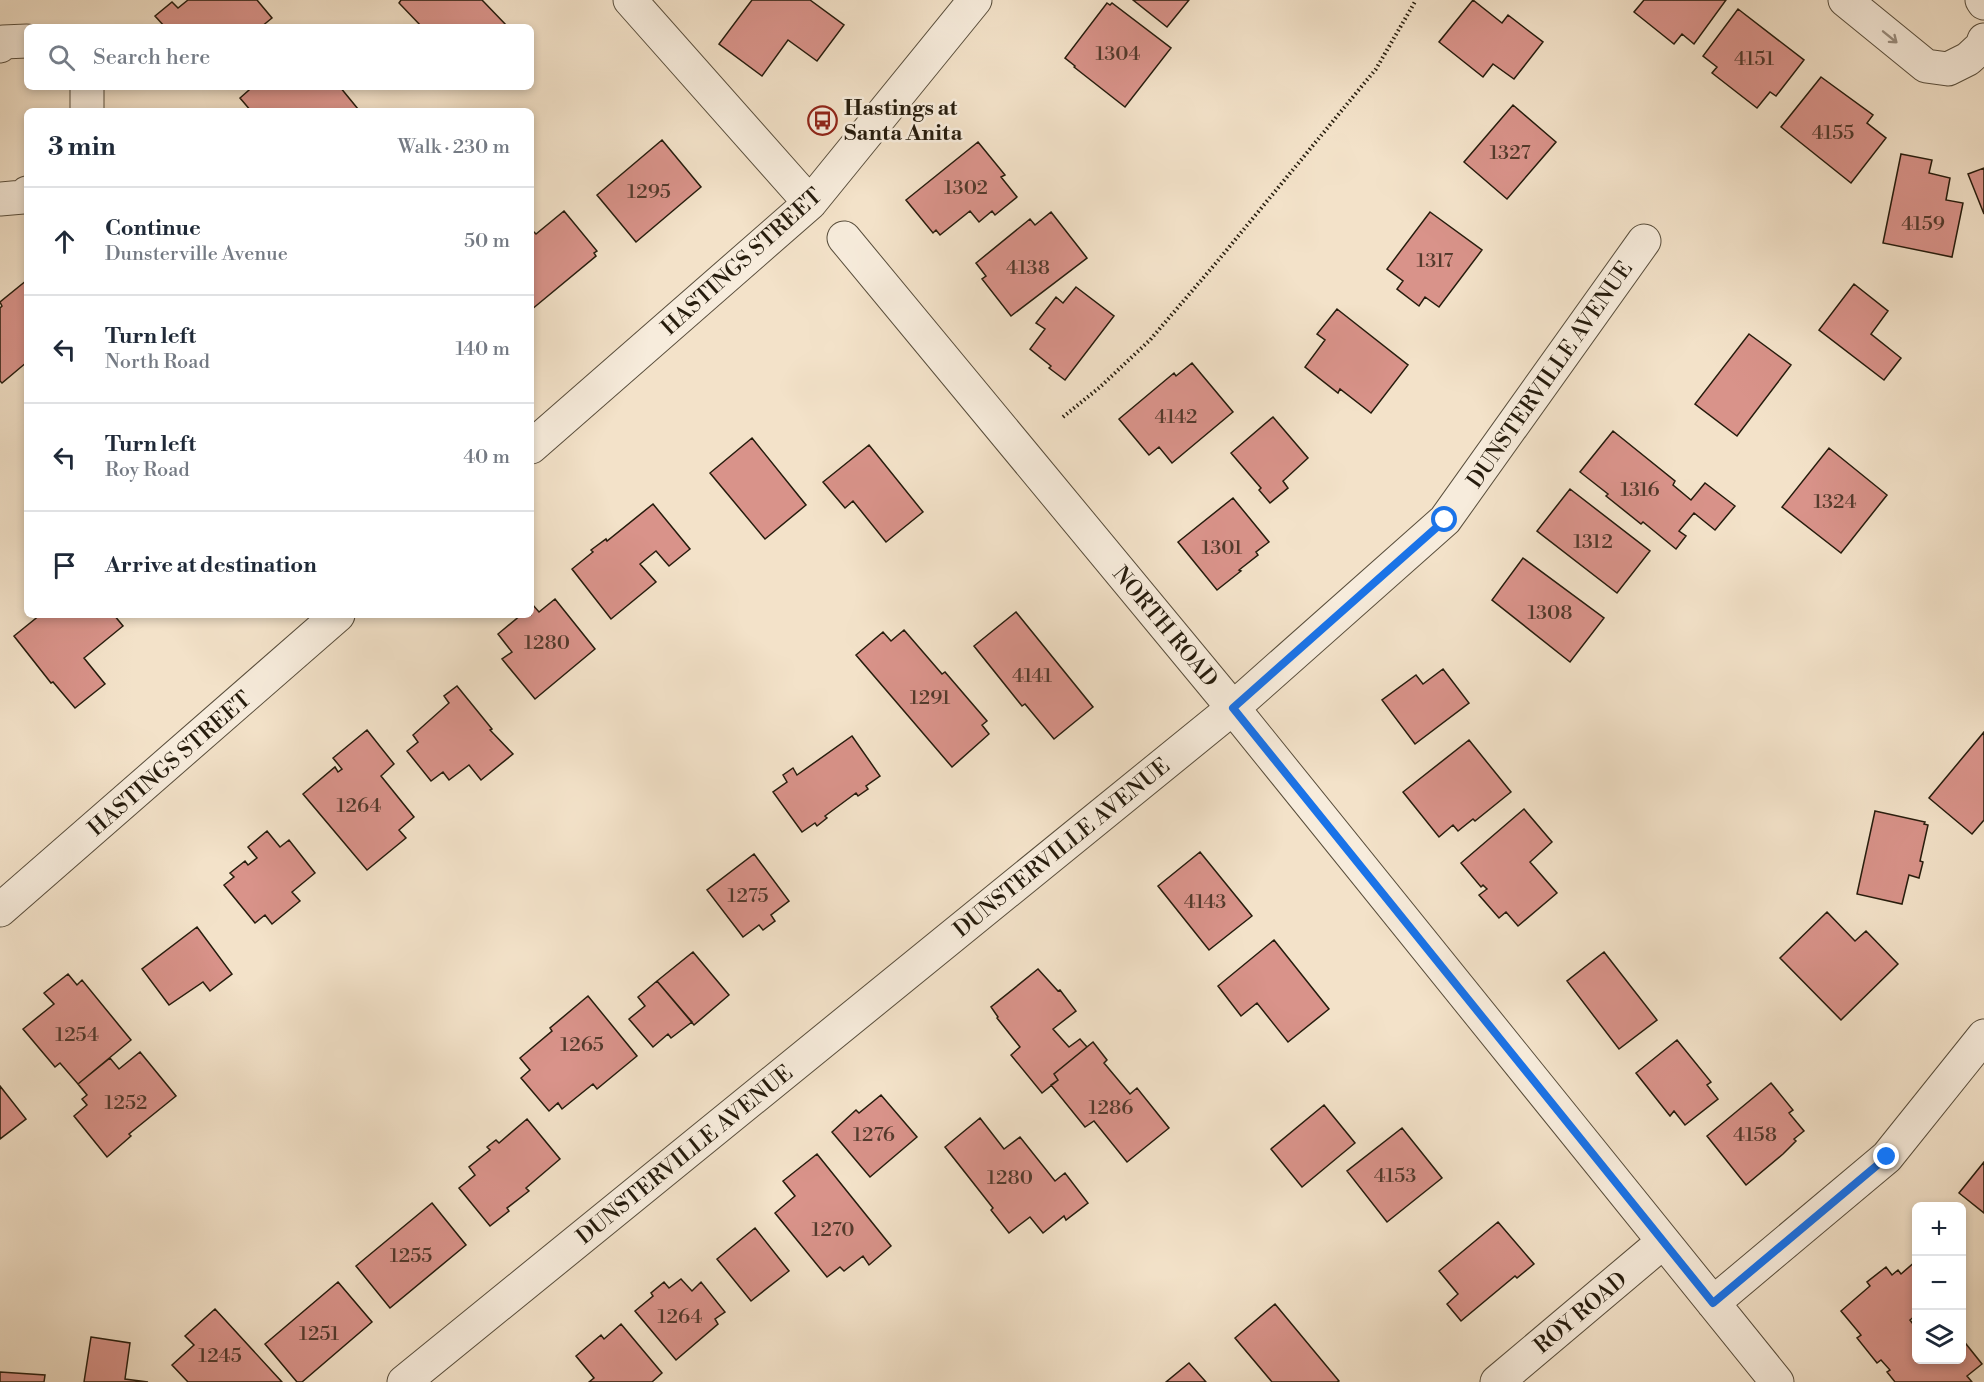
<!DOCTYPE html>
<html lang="en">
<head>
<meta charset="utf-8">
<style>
	body { margin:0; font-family:"Libre Bodoni",serif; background:#f2f2f3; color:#1f2937 }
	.controls { position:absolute; right:18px; bottom:18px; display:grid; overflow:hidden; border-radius:9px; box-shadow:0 3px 9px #0003 }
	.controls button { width:54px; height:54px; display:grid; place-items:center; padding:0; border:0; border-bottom:2px solid #e0e1e3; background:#fff; color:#1f2937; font:30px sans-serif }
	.stop { position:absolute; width:18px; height:18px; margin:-14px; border:4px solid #1a73e8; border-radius:50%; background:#fff }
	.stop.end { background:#1a73e8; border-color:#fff; box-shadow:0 2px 6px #0008 }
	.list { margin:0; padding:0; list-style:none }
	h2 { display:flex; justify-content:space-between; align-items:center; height:78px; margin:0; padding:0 24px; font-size:26px }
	h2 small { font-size:20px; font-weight:400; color:#747a83 }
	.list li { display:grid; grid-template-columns:39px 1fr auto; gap:18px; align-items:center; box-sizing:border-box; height:108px; padding:0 24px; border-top:2px solid #e0e1e3 }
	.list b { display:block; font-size:22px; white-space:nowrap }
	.list p { margin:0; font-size:20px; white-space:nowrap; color:#747a83 }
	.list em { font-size:20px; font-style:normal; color:#747a83 }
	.icon { flex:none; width:33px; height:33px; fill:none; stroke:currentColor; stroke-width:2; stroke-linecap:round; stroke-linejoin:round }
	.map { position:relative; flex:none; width:1984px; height:1382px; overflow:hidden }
	.search { position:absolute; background:#fff; box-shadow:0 3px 9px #0003; left:24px; top:24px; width:510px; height:66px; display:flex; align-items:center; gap:15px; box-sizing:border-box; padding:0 21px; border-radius:9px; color:#747a83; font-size:22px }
	.panel { position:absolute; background:#fff; box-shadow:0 3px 9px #0003; left:24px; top:108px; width:510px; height:510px; border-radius:9px }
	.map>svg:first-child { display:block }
	.building { fill:#d9938a; stroke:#261c0d; stroke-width:1.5 }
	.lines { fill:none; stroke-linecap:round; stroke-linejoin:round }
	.minor-casing { stroke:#594e3c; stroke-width:35 }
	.path { stroke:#261c0d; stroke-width:4; stroke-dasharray:1.5 3; stroke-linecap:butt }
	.minor { stroke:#f7ecdc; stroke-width:33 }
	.oneway { stroke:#998e7f }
	.route { stroke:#1a73e8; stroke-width:8 }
	.labels { text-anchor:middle; stroke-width:5; stroke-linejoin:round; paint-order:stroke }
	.number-label { font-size:20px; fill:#533a2c }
	.poi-label { font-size:22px; font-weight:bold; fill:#261c0d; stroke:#f7ecdc; text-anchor:start }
	.street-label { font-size:22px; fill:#261c0d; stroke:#f7ecdc }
</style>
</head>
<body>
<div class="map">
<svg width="1984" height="1382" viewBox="0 0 1984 1382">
	<rect width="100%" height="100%" fill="#f3e2c9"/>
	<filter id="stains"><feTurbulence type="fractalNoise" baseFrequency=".00333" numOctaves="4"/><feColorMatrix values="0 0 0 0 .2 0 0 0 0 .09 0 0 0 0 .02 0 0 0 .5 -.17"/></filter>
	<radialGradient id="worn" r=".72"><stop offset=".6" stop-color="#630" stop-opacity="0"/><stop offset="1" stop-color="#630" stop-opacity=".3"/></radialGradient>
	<path class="building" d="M188 0H257L272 18 261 27H165L155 16 172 2 178 8Z
		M401 0H482L508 27H422L399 3Z
		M752 0H810L844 25 817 61 788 40 762 76 719 44Z
		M1133 0H1189L1167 27Z
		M1473 0 1502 23 1508 15 1543 42 1514 79 1493 64 1483 77 1439 42Z
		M1644 0H1726L1694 44 1682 34 1674 44 1634 12Z
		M1107 3 1110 5 1112 3 1171 48 1125 107 1074 67 1075 66 1065 58Z
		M1738 9 1804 60 1776 96 1770 92 1757 108 1712 73 1717 67 1703 56Z
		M1821 77 1873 115 1867 123 1886 138 1851 183 1781 127Z
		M248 87H340L358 109 356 111H251L240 98 249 90Z
		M1513 105 1556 142 1507 199 1464 162Z
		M662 140 701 187 636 242 597 195Z
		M978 142 1005 175 1001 177 1017 197 995 215 992 211 979 222 970 211 940 235 936 230 933 233 906 200Z
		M1901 154 1932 160 1929 173 1950 178 1946 200 1963 203 1952 257 1883 243Z
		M1984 168V214L1968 174Z
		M564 211 597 251 594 253 596 256 531 310V233L533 231 536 234Z
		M1051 212 1087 258 1011 316 982 279 986 276 976 263 1030 219 1035 225Z
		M1430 212 1482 250 1439 307 1425 297 1419 306 1397 289 1403 281 1387 269Z
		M27 280V362L2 383 0 381V308L2 306 0 302Z
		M1854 284 1888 311 1871 334 1901 358 1884 380 1819 330Z
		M1076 287 1114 316 1065 380 1049 368 1051 366 1030 349 1045 329 1036 323 1056 297 1063 303Z
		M1337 309 1408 365 1371 413 1340 389 1338 393 1305 367 1325 340 1317 334Z
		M1749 334 1791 365 1737 436 1695 404Z
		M1192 363 1233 412 1172 463 1159 447 1149 455 1119 419 1174 373 1176 376Z
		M1273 417 1308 458 1283 481 1288 488 1270 503 1259 490 1261 488 1231 453Z
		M1613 431 1675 481 1673 485 1691 500 1705 483 1735 506 1715 530 1694 513 1679 531 1686 536 1676 549 1643 522 1641 524 1606 496 1608 494 1580 472Z
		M752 438 806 505 765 539 710 473Z
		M869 445 923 512 886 542 853 501 845 508 823 482Z
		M1829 448 1887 495 1841 553 1782 507Z
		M1570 489 1650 551 1617 593 1537 531Z
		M1233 498 1269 542 1256 552 1258 555 1239 570 1241 571 1217 590 1178 542Z
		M653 504 690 549 669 566 656 551 640 564 656 582 611 619 572 569 593 552 591 550 606 539 607 541Z
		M1523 558 1604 618 1570 662 1492 600Z
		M555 599 595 649 535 699 502 659 512 652 498 634 521 615H531V607L533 605 539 612Z
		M1016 612 1093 707 1054 739 1025 704 1022 706 974 646Z
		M40 615H114L123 626 84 658 105 684 75 708 53 682 51 683 14 636Z
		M904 630 942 674 945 672 987 721 982 725 989 734 952 767 856 655 883 632 891 641Z
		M1443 669 1469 703 1415 744 1382 700 1416 675 1423 684Z
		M457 686 492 729 490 730 513 754 481 780 469 765 449 780 443 772 431 781 407 751 418 742 413 735 449 703 444 696Z
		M367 730 394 764 381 776 414 817 399 830 406 838 367 870 303 794 335 767 338 772 342 769 333 758Z
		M1984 732V820L1972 834 1929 798Z
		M852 736 880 776 866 786 868 789 858 796 856 793 825 816 827 818 817 826 815 823 802 832 773 792 787 782 783 775 793 768 797 775Z
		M1469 740 1511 792 1475 821 1473 819 1458 831 1453 825 1439 837 1403 792Z
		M1524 809 1552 842 1530 862 1557 893 1518 926 1506 912 1499 918 1479 895 1487 889 1483 885 1481 887 1461 863Z
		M1875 811 1925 822 1924 824 1928 825 1920 861 1923 862 1919 878 1909 875 1902 904 1857 894Z
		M267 831 280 847 289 840 315 873 292 892 300 901 272 924 265 915 255 923 224 885 234 877 230 873 245 861 248 865 257 858 248 847Z
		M1200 852 1252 916 1209 950 1158 886Z
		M754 854 789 901 771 915 775 921 763 930 759 925 743 937 707 890Z
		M1827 912 1855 941 1866 931 1898 964 1841 1020 1780 958Z
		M197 927 232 974 210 991 203 982 169 1005 142 969Z
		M1274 940 1329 1009 1288 1042 1257 1003 1241 1016 1218 986Z
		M693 952 729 995 694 1025 657 981Z
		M1604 952 1657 1020 1619 1049 1567 981Z
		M1038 969 1058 991 1060 990 1076 1011 1053 1029 1069 1047 1080 1039 1087 1047 1054 1074 1058 1080 1042 1093 1011 1055 1020 1047 997 1018 998 1017 991 1007Z
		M68 974 77 985 82 980 131 1040 78 1084 60 1063 55 1067 23 1029 54 1004 44 993Z
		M657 981 692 1022 671 1038 668 1034 653 1047 629 1019 645 1006 638 997Z
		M588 996 637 1056 597 1089 593 1084 562 1109 558 1103 549 1111 521 1078 530 1070 520 1058 552 1031 550 1028Z
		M1677 1040 1711 1082 1707 1085 1718 1099 1685 1125 1674 1111 1670 1116 1636 1073Z
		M1093 1042 1107 1060 1104 1063 1130 1094 1137 1088 1169 1128 1127 1162 1094 1121 1085 1127 1051 1085 1058 1080 1054 1074Z
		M140 1052 176 1096 129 1134 131 1136 107 1157 74 1116 87 1105 82 1099 87 1095 78 1084 110 1058 119 1069Z
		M1771 1083 1793 1110 1789 1113 1804 1131 1794 1139 1796 1141 1783 1154 1746 1185 1707 1136Z
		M0 1086 26 1119 0 1139Z
		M881 1095 917 1137 870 1177 832 1132 856 1110 859 1113Z
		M1324 1105 1355 1143 1302 1187 1271 1149Z
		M980 1118 1004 1149 1020 1137 1055 1181 1065 1173 1088 1203 1066 1220 1064 1216 1043 1233 1030 1217 1009 1233 991 1210 993 1208 945 1147Z
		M527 1119 560 1159 526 1188 529 1191 507 1208 509 1211 490 1226 459 1188 475 1175 469 1167 490 1150 487 1147 496 1140 499 1143Z
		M1402 1128 1442 1178 1387 1222 1347 1171Z
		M817 1154 891 1246 869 1265 863 1256 844 1271 840 1267 827 1277 775 1213 795 1196 783 1181Z
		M1984 1162V1213L1959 1193Z
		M432 1203 466 1245 390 1308 356 1266Z
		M1498 1222 1534 1264 1517 1278 1515 1276 1461 1321 1447 1304 1458 1294 1439 1271Z
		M755 1228 789 1271 751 1301 717 1259Z
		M1916 1261V1315L1910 1320 1916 1328V1360H1962V1339L1982 1364 1967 1376 1972 1382H1895L1887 1372 1890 1370 1881 1360 1877 1363 1857 1338 1861 1335 1841 1311 1870 1286 1867 1282 1886 1267 1892 1275 1898 1270 1901 1274Z
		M681 1279 692 1291 701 1282 725 1312 715 1319 718 1324 676 1360 635 1311 653 1296 651 1293 664 1282 669 1288Z
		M338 1282 372 1322 302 1382H297L265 1344Z
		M1275 1304 1339 1381 1337 1382H1272L1235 1338Z
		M215 1309 282 1382H188L172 1365 194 1345 185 1336Z
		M621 1324 662 1373 652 1382H589L594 1378 576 1356 601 1335 604 1339Z
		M91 1337 130 1343 125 1379 148 1382H84Z
		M1189 1363 1206 1382H1166Z
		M0 1372 45 1375 44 1382H0Z"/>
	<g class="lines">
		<defs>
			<path id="minor" d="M630 0 810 203
				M1845 0 1926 66 1948 69 1968 59 1982 46 1984 40
				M1982 0 1984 3
				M0 46 3 42 27 41
				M87 87V111
				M0 199 23 197 27 193
				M844 238 1233 708 1777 1382
				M531 447 810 203 975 0
				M0 910 338 615
				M1713 1303 1887 1157 1984 1036
				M404 1382 1233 708 1445 520 1644 241
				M1497 1382 1663 1242"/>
		</defs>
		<use href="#minor" class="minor-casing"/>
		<path class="path" d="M1063 417 1100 387 1150 340 1216 263 1376 69 1416 0"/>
		<use href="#minor" class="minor"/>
	</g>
	<defs><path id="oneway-shaft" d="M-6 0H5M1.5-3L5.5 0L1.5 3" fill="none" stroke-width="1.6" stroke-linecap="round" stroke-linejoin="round" transform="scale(1.5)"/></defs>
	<use class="oneway" href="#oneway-shaft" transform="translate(1890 37) rotate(39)"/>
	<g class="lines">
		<path class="route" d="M1445 520 1233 708 1713 1303 1887 1157"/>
	</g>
	<defs>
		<symbol id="bus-ring" viewBox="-11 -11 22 22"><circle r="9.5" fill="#f7ecdc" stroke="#8f2418" stroke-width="1.5"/><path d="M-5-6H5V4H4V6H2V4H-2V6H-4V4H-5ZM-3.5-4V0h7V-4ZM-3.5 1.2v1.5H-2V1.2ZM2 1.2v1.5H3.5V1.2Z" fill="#8f2418"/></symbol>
	</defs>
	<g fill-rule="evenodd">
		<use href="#bus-ring" x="806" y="104" width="33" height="33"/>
	</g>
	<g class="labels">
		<g class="number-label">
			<text x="1118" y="60">1304</text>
			<text x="1754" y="65">4151</text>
			<text x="1833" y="139">4155</text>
			<text x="1510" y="159">1327</text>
			<text x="966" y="194">1302</text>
			<text x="649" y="198">1295</text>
			<text x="1923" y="230">4159</text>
			<text x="1435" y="267">1317</text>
			<text x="1028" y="274">4138</text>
			<text x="1176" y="423">4142</text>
			<text x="1640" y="496">1316</text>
			<text x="1835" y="508">1324</text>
			<text x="1593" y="548">1312</text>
			<text x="1222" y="554">1301</text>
			<text x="1550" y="619">1308</text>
			<text x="547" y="649">1280</text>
			<text x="1032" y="682">4141</text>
			<text x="930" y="704">1291</text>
			<text x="359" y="812">1264</text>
			<text x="748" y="902">1275</text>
			<text x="1205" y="908">4143</text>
			<text x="77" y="1041">1254</text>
			<text x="582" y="1051">1265</text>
			<text x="126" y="1109">1252</text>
			<text x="1111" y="1114">1286</text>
			<text x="874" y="1141">1276</text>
			<text x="1755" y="1141">4158</text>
			<text x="1395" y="1182">4153</text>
			<text x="1010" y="1184">1280</text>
			<text x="833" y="1236">1270</text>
			<text x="411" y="1262">1255</text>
			<text x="680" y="1323">1264</text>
			<text x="319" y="1340">1251</text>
			<text x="220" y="1362">1245</text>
		</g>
		<g class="poi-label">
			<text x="844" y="115">Hastings at<tspan x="844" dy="25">Santa Anita</tspan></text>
		</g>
		<g class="street-label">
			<text transform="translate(741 261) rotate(-42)" y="8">HASTINGS STREET</text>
			<text transform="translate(1549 374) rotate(-55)" y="8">DUNSTERVILLE AVENUE</text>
			<text transform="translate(1166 626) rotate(50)" y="8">NORTH ROAD</text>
			<text transform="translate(169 763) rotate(-41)" y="8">HASTINGS STREET</text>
			<text transform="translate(1061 847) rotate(-39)" y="8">DUNSTERVILLE AVENUE</text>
			<text transform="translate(684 1154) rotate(-39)" y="8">DUNSTERVILLE AVENUE</text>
			<text transform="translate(1580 1312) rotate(-40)" y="8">ROY ROAD</text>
		</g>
	</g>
	<rect width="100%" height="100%" filter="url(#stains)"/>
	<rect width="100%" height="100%" fill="url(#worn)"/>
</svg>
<div class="controls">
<button>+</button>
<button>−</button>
<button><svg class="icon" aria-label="layers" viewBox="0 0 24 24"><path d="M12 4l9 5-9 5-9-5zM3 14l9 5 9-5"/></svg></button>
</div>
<div class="stop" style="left:1445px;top:520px"></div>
<div class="stop end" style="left:1887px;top:1157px"></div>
<div class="search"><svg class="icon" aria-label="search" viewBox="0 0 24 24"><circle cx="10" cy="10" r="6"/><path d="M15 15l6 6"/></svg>Search here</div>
<section class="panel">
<h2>3 min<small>Walk · 230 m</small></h2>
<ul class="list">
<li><svg class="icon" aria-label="ahead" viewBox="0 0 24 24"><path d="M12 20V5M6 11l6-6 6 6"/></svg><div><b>Continue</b><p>Dunsterville Avenue</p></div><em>50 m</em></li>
<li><svg class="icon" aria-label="left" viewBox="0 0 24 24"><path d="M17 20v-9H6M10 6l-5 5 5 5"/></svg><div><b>Turn left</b><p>North Road</p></div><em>140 m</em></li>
<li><svg class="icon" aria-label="left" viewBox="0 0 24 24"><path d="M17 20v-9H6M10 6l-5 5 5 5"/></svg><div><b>Turn left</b><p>Roy Road</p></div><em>40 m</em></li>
<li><svg class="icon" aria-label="arrive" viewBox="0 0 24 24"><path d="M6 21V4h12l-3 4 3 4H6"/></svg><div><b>Arrive at destination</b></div></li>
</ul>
</section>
</div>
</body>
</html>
